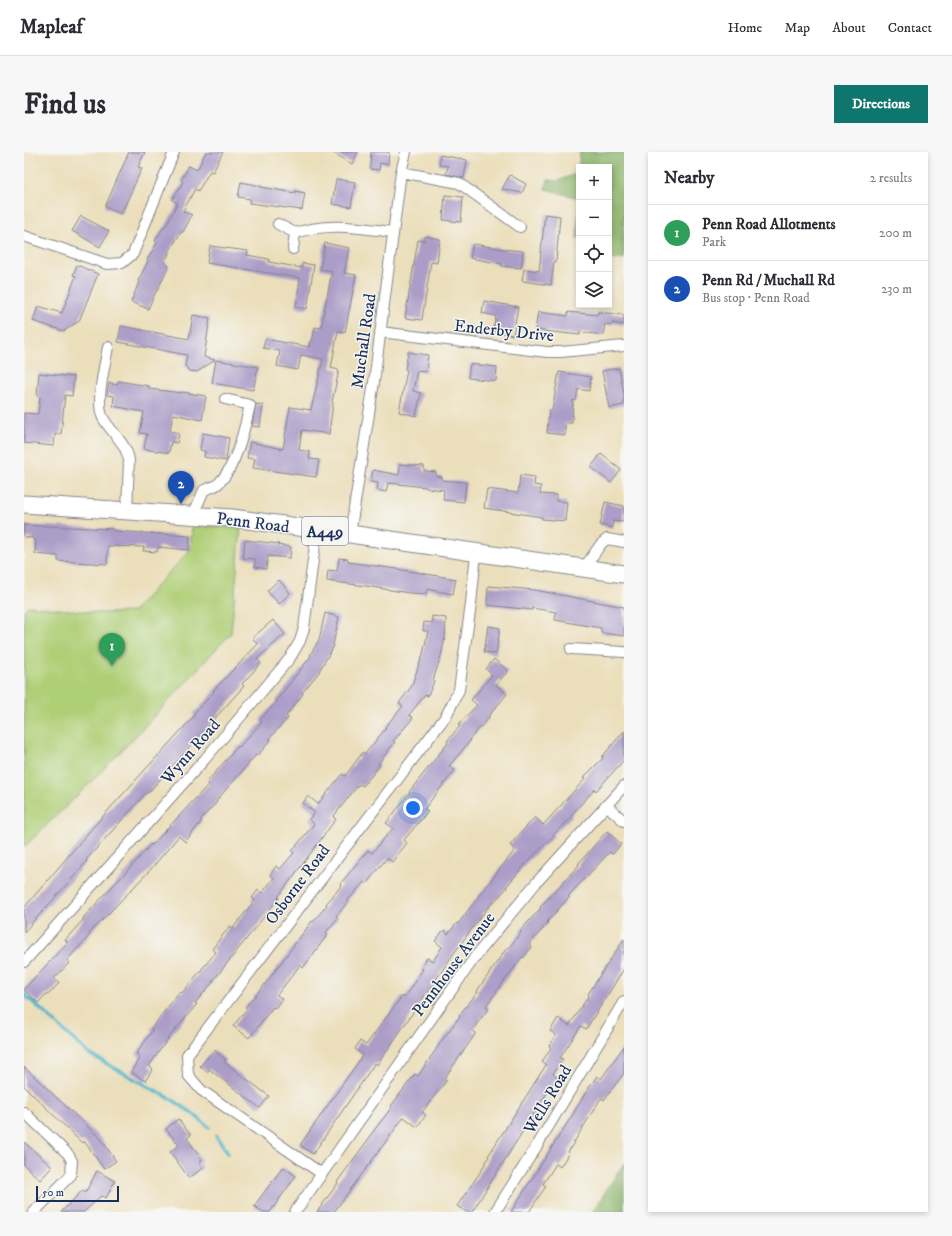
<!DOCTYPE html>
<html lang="en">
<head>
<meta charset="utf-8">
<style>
	body { margin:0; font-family:"IM FELL DW Pica",serif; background:#f7f7f7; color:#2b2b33 }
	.controls { position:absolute; right:12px; top:12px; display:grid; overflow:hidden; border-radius:0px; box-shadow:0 2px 6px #0003 }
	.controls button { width:36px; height:36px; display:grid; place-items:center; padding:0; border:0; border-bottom:1px solid #e1e1e2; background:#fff; color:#2b2b33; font:20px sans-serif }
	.scale { position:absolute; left:12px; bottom:10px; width:83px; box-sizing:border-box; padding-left:4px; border:2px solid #1b2f5e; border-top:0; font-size:11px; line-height:14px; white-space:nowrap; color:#1b2f5e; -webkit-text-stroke:3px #f6f6f2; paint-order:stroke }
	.you { position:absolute; left:389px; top:656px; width:14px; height:14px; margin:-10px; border:3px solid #fff; border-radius:50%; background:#1a73e8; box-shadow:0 0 0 6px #1a73e833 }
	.badge { display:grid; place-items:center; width:26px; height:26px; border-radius:50%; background:#0f766e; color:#fff; font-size:13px; font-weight:700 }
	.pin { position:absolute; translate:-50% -33px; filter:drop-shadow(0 1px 2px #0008) }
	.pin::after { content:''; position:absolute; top:21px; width:14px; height:12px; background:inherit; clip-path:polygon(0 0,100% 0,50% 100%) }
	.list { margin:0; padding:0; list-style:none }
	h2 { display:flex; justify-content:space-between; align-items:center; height:52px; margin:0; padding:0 16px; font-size:17px }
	h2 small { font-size:13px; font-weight:400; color:#7c7c81 }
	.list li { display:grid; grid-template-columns:26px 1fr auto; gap:12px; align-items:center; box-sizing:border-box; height:56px; padding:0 16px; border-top:1px solid #e1e1e2 }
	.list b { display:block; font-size:15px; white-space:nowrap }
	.list p { margin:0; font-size:13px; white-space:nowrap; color:#7c7c81 }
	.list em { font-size:13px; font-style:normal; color:#7c7c81 }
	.icon { flex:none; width:22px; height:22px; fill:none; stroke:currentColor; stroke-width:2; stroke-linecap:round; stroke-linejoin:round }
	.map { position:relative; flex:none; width:600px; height:1060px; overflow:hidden; border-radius:0px }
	header { display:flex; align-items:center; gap:24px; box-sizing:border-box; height:56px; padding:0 20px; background:#fff; border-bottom:1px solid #e1e1e2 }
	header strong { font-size:19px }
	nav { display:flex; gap:22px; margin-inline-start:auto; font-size:14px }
	.intro { display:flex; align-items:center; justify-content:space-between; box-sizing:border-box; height:96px; padding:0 24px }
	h1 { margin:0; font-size:28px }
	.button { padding:10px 18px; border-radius:0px; background:#0f766e; color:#fff; font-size:14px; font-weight:700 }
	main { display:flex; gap:24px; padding:0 24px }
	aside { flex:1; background:#fff; border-radius:0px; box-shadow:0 2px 6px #0003 }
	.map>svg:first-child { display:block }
	.green { fill:#afcf76; stroke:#657f6a }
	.forest { fill:#8bb267; stroke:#537062 }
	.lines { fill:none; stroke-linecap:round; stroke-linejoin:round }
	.stream { stroke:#4eb6cc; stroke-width:3.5 }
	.building { fill:#ac9dc8 }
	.minor-casing { stroke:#83868c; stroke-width:12 }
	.trunk-casing { stroke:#83868c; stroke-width:19 }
	.minor { stroke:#fff; stroke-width:10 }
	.trunk { stroke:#fff; stroke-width:17 }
	.labels { text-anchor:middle; stroke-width:3; stroke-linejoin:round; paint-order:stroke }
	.shield { fill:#f6f6f2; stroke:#5d6b8a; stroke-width:1 }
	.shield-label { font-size:16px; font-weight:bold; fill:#1b2f5e }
	.street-label { font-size:17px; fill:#1b2f5e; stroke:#f6f6f2 }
</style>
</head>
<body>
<header>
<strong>Mapleaf</strong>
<nav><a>Home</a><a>Map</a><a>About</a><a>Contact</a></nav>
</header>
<div class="intro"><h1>Find us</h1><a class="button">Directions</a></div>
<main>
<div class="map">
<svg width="600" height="1060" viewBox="0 0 600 1060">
	<rect width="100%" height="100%" fill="#f6f6f2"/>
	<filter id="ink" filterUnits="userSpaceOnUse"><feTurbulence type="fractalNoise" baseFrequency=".025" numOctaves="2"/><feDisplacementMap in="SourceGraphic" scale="8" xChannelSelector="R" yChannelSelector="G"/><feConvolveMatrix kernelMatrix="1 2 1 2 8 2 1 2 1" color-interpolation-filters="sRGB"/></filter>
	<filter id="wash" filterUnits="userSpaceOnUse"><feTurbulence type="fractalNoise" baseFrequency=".012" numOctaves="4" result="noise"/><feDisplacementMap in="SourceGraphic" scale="16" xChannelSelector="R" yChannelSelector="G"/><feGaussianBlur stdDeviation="0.9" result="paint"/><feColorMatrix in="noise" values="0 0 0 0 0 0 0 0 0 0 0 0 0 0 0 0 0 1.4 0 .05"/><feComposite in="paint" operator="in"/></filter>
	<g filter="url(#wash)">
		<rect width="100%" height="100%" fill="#ebdeba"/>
		<path class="green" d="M168 374 217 376 207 481 108 588 58 639 0 695V458L4 454 77 461 110 460V458L167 397Z"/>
		<path class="forest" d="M556 0H600V107L585 108V15H555V86H553L555 46 521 37 524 28 533 29 554 21Z
			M600 1011V1060H568Z"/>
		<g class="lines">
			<path class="stream" d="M0 842 65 902 149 948 168 961 185 975
				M192 983 204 1001"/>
		</g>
		<g id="blocks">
			<path class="building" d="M105 0H121L114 15 118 16 97 62 81 55Z
				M182 0H199L189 20 186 19 174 39 171 37 159 59 168 63 159 80H157L144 101 145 102 140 110 145 114 133 139H132L124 157 107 150 115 130 114 129 124 109 123 108 133 91 131 89 140 74 141 75 154 51 148 48 159 30 157 28 165 14 173 18Z
				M308 0H334L328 12Z
				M347 0H365L364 12 356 11 355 18 346 17Z
				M416 3 443 8 440 26 422 22 424 14 415 13Z
				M486 23 502 32 498 41 478 37Z
				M312 27 331 30 327 55 308 52Z
				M217 30 237 34V35L271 41V39L281 41 278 58 225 51 226 47 214 45Z
				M421 43 439 45 437 70 419 68Z
				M521 62 536 64 532 109H530L527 133 498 129 500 117 515 119Z
				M57 64 85 79 76 95 48 79Z
				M401 84 416 87 413 111 407 110 398 168 381 166 394 88 400 89Z
				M301 91 325 96 320 121 332 123 321 180 314 179 307 216 315 218 308 250 309 251 305 282 278 278 275 298 286 300 285 307 295 308 292 325 229 316 231 307 223 306 226 290 259 297 266 255 287 258 299 207 277 203 274 218 253 214 256 199 239 196 241 187 285 195 286 189 288 190 291 175 297 176 308 119 296 117Z
				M449 92 479 97 499 99 497 116 477 114 478 112 446 106Z
				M186 94 224 99 223 103 245 107V110L278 116V111L290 113 283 157 272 155 276 126 183 111Z
				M53 113 74 122 55 169 40 179 9 169 14 154 38 161 50 129 52 124 49 123Z
				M460 149 494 155 489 183 469 179 472 164 458 161Z
				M514 160 544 164V160L573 163 574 160 600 163V173L588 171V173L581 172 579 183 556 180V183L511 178Z
				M169 163 186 166 180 205 191 208 173 220 166 219 161 214 163 203 94 190 97 174 165 187Z
				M384 200 404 203 402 220 393 219 389 239 397 241 392 264 375 260 383 218 381 217Z
				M192 208 234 215 229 238 188 231Z
				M446 212 473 215 472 229 444 226Z
				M595 216 600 242V253L585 256 578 219Z
				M535 220 567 225 565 239 554 237 552 249 549 248 548 271H541V283L523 281 525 258H528Z
				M15 221 50 225 48 244 41 243 37 282H31L30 294 0 291V261L14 262 16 245 13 244Z
				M94 229 125 234V237L158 241V240L182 244 178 268 149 262 146 279 155 281 153 291 147 290 145 301 120 297 123 282 116 281 120 260 89 254 90 244 83 243 85 231 93 233Z
				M232 252 239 253 236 275 228 274Z
				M179 281 205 286 202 309 180 305 181 299 176 298Z
				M577 302 597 318 587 331 567 315Z
				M376 312 400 314V319L412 320V324L418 325V328L442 330 440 350 419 348 420 338 402 336V335L364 331 362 340 353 338 354 331 347 330 349 318 375 323Z
				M496 323 511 325 510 333 517 334 516 342 532 343V349L543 350 541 369 518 367V365L460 356 463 337 494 341Z
				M581 350 600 354 599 370 589 369 588 376 576 373Z
				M0 373 89 377V379L166 384 165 398 134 395 133 400 119 399 120 395 84 394 83 412 34 409V404L11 402 12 388H9V386L0 385Z
				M221 388 255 392 254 393 267 395 266 406 244 404 242 417 231 415V407L219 406Z
				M315 406 324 407V410L373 417 432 427 429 442 403 437 402 442 385 441 342 434 303 429 304 418 313 419Z
				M255 428 266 441 255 452 243 439Z
				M464 434 511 438 600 455V484L577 481V476L531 468 532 460 508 456V458L463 453Z
				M301 461 315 465 309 493 310 494 295 519H296L278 541 279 542 262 564 264 566 245 587 247 588 233 604 232 603 192 649 193 650 176 668 178 669 161 690 155 684 127 717 65 782 66 783 43 808 45 811 30 827 35 831 25 842 23 841 14 851 0 838V837L44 790 41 788 60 767 59 766 115 706 127 692 128 693 185 632 183 630 214 594 215 595 238 570 236 568 253 549H252L287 504 286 503 295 488Z
				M408 464 422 466 421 486 417 504 409 528 410 529 404 544 401 543 385 563 389 566 369 589 371 590 354 612 356 613 339 634 335 632 309 665 312 667 254 745 255 746 204 810 188 830H189L171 851 173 852 146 884 125 914 129 917 121 929 107 920 116 905 112 902 128 879 127 877 156 839 158 841 192 800 188 797 206 774 209 776 231 748 228 746 234 738 238 741 250 726 246 723 252 714 256 717 270 701 268 699 290 672 285 667 291 661 279 651 284 644 294 652 318 622 321 624 339 600 341 602 362 576 361 575 379 554 375 551 387 535 399 502 404 479H399L400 470 408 471Z
				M249 468 261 482 233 507 237 511 218 532 220 534 124 641 123 640 62 708 63 709 46 729 0 780V756L70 674 171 563 169 562 190 540 189 539 234 492 228 486Z
				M464 474 476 476 472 502 460 500Z
				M470 507 484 519 472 533 483 542 464 565 465 566 445 588 446 589 425 614 431 618 400 657 404 659 380 688 383 691 368 710 363 706 342 732 340 730 324 748 325 749 312 764 314 766 302 780 304 782 279 816 276 813 253 843 258 847 251 856 249 855 225 886 209 874 223 857 221 855 238 836 288 769 289 770 303 753 302 752 318 733 316 732 344 698 348 701 369 676 362 671 386 641 385 640 404 616 424 591 423 589 436 574 434 573 453 553 447 548 468 523 462 517Z
				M600 579V608L572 639 571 637 547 663 548 664 529 683 530 684 500 713H501L482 735 483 736 462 758 430 801 353 913 351 911 289 1002 276 993 339 903 331 897 336 889 342 893 378 844 380 846 399 817 397 816 403 806 409 809 418 795 411 789 420 778 424 782 433 771 434 772 456 742 491 698 486 693 511 665 519 673 561 627 559 626 579 606 578 605Z
				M583 679 597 692 589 702 586 700 544 744 545 745 523 770 524 771 505 792 508 795 499 806 498 805 462 854 465 856 448 878 452 881 420 927 423 928 398 960 402 963 393 975 380 965 310 1060H293L314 1031 313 1030 346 985H345L368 955 367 954 391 922 394 924 421 884 436 864 435 863 454 840 453 839 482 797 483 798 497 780 496 779 517 756 516 755 555 713 554 712Z
				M600 787V817L562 877 557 874 536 906 539 907 529 922 533 925 448 1060H442L433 1054 457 1019 465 1005 464 1004 522 913 518 910 527 896 525 894 532 883 526 879 534 866 545 874 565 843 564 842Z
				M600 894V921L580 948 577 946 544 1000 545 1001 536 1015 532 1012 519 1032 522 1034 510 1052 505 1060H487L549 962 564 937 573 924 577 927Z
				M190 898 202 908 200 910 245 944 236 956 185 917 183 920 176 914Z
				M0 915 77 987 92 1009 80 1017 60 989 58 991 0 934Z
				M154 967 167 983 163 986 178 1008 175 1011 179 1016 165 1026 146 1000 155 993 142 977Z
				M0 990 28 1015 16 1028 0 1013Z
				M259 1015 272 1024 246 1060H239L230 1054Z
				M73 1019 91 1029 82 1046 77 1044 60 1060H37L59 1038 61 1041Z"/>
		</g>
	</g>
	<g filter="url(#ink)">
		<use href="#blocks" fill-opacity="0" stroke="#83868c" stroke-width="1"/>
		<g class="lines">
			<defs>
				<path id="minor" d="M377 20 435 31 496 75
					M254 72 271 81 269 97
					M271 81C304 70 336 76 369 80
					M0 84 83 112 98 111 109 102 150 0
					M356 180 523 200H537L600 194
					M84 195C81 213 71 250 79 266 87 280 102 291 105 308L103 359
					M169 363 180 338C185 336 191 335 195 331 213 313 220 278 226 253L201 247
					M326 382 350 230 377 20 382 0
					M560 416 577 392 583 387 600 390
					M547 497 600 500
					M582 653 600 669
					M0 810 181 607 266 506 276 489 280 476 293 378
					M0 960 44 1002 48 1009 47 1023 10 1060
					M298 1022 177 938 164 923 163 903 422 564 435 538 447 452 452 401
					M271 1060 451 805 512 731 600 634
					M471 1060 514 992 600 849"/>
				<path id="trunk" d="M0 352 208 366 326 382 600 422"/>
			</defs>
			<use href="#minor" class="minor-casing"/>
			<use href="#trunk" class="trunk-casing"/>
			<use href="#minor" class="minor"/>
			<use href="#trunk" class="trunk"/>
		</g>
	</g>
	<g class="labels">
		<rect class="shield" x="278" y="365" width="46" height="28" rx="3"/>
		<g class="shield-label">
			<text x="301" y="385">A449</text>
		</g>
		<g class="street-label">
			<text transform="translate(480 178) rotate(6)" y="6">Enderby Drive</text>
			<text transform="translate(339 189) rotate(-82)" y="6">Muchall Road</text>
			<text transform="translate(229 370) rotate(7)" y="6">Penn Road</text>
			<text transform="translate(166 599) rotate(-49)" y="6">Wynn Road</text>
			<text transform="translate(273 732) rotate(-53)" y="6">Osborne Road</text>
			<text transform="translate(429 812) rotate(-53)" y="6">Pennhouse Avenue</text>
			<text transform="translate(523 947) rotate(-59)" y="6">Wells Road</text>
		</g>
	</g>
</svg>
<div class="controls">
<button>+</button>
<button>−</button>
<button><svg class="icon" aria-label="locate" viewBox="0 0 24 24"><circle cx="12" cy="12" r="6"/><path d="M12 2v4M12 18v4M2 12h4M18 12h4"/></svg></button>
<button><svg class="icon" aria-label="layers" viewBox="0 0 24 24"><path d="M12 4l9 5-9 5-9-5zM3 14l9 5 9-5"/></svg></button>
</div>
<div class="scale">50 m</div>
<div class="you"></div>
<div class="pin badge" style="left:88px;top:514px;background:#2e9e5b">1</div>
<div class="pin badge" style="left:157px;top:352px;background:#1a4fb4">2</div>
</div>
<aside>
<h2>Nearby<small>2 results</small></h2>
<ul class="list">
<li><span class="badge" style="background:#2e9e5b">1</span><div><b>Penn Road Allotments</b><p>Park</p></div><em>200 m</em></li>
<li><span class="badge" style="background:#1a4fb4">2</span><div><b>Penn Rd / Muchall Rd</b><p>Bus stop · Penn Road</p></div><em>230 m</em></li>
</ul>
</aside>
</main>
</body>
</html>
